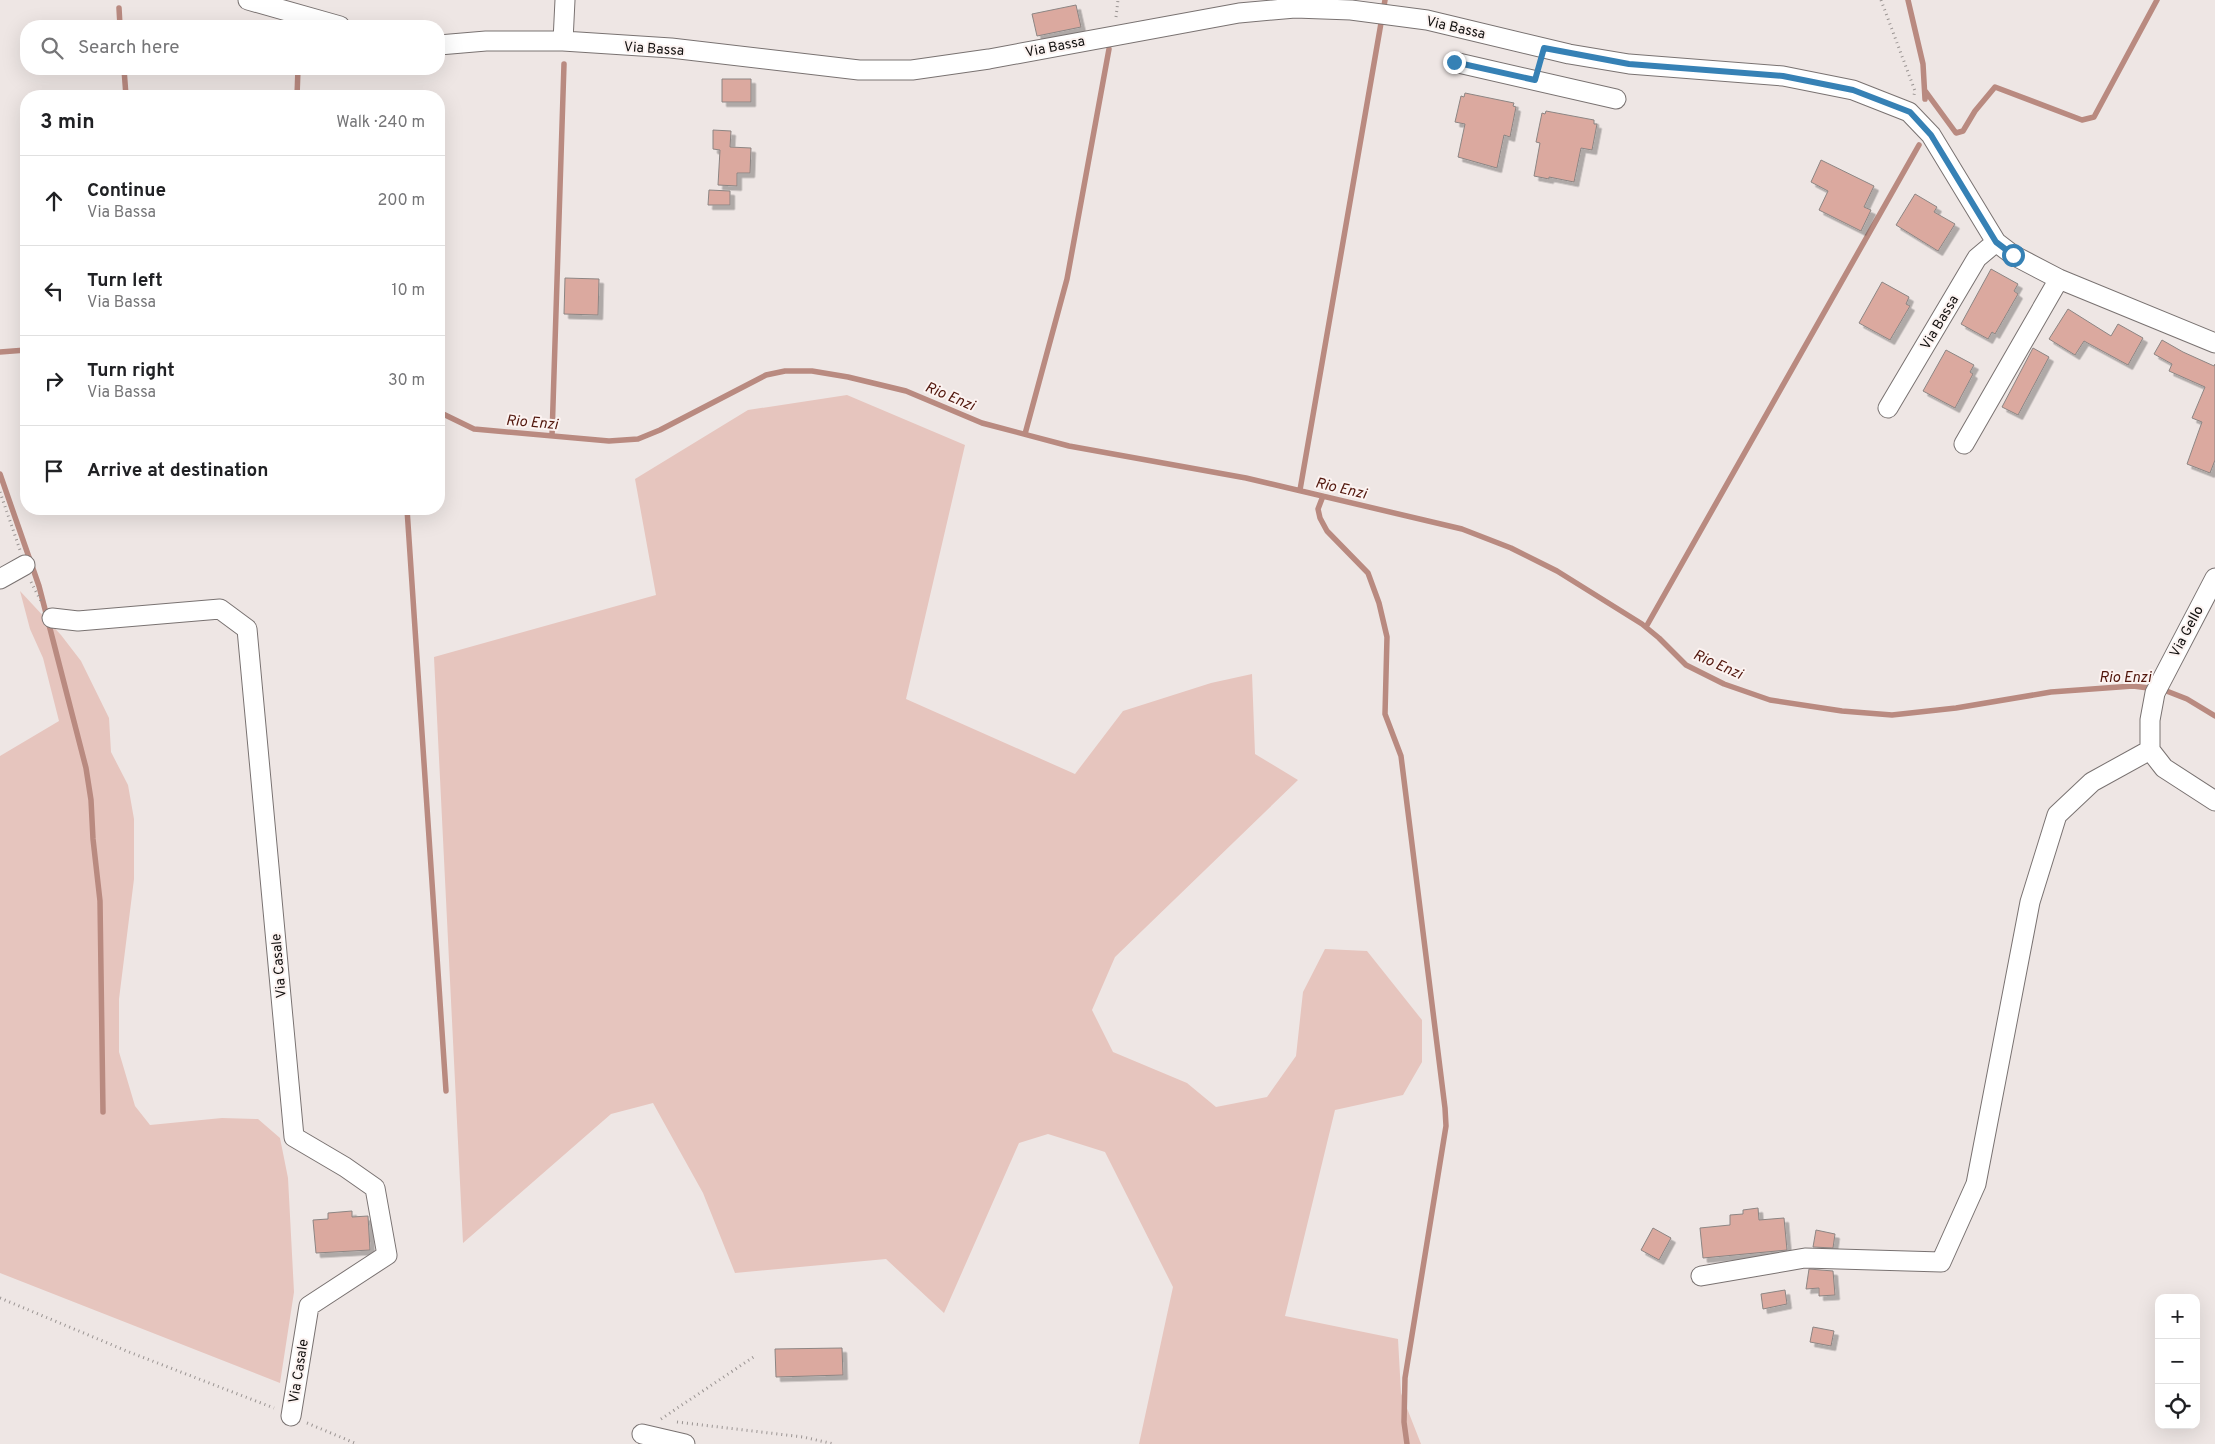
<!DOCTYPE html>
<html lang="en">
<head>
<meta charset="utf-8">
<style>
	body { margin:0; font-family:Overpass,sans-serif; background:#f6f6f6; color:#202124 }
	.controls { position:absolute; right:15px; bottom:15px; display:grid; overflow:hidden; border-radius:10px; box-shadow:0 5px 20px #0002 }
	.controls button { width:45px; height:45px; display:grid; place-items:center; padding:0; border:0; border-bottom:1px solid #e0e0e0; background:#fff; color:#202124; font:25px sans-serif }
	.stop { position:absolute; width:15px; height:15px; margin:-11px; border:4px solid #3681b5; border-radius:50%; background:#fff }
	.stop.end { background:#3681b5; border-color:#fff; box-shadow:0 1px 5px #0008 }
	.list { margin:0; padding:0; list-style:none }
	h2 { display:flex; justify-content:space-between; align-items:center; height:65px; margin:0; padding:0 20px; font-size:21px }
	h2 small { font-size:16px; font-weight:400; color:#757577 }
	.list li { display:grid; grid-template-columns:32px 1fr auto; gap:15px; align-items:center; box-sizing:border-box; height:90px; padding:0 20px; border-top:1px solid #e0e0e0 }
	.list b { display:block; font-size:19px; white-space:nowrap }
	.list p { margin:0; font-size:16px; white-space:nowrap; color:#757577 }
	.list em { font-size:16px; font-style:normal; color:#757577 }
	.icon { flex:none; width:28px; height:28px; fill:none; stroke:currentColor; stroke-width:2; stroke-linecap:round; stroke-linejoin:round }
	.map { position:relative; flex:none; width:2215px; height:1444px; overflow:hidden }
	.search { position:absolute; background:#fff; box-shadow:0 5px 20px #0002; left:20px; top:20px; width:425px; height:55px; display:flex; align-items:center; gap:12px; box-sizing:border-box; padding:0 18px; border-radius:20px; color:#757577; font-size:19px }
	.panel { position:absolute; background:#fff; box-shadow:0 5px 20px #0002; left:20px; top:90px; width:425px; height:425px; border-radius:20px }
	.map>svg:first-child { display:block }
	.green { fill:#e6c5be }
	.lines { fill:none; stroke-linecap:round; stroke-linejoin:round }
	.stream { stroke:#b98a80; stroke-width:5.5 }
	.building { fill:#dba99f; stroke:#8c8583; filter:url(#shadow) }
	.minor-casing { stroke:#797271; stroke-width:21 }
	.path { stroke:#9a9492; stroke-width:3; stroke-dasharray:1 4; stroke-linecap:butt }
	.minor { stroke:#fff; stroke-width:19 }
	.route { stroke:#3681b5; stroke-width:6 }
	.labels { text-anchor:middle; stroke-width:4; stroke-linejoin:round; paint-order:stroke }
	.street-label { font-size:14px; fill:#12100f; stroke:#fcf3f1 }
	.water-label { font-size:15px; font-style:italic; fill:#51160c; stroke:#fcf3f1 }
</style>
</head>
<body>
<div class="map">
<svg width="2215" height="1444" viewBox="0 0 2215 1444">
	<defs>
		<filter id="shadow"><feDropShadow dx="4.5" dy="4.5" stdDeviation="0" flood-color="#0004"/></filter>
	</defs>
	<rect width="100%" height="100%" fill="#eee6e4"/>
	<path class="green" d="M847 395 965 445 906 699 1075 774 1123 711 1211 683 1252 674 1255 754 1298 780 1115 957 1092 1010 1113 1052 1187 1083 1216 1107 1267 1097 1296 1056 1303 992 1325 949 1367 951 1422 1020V1062L1403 1095 1335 1110 1285 1316 1398 1339 1401 1393 1421 1444H1139L1173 1287 1105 1152 1048 1134 1019 1143 944 1313 886 1259 735 1273 703 1193 653 1103 611 1114 463 1243 434 657 656 595 635 479 748 410Z
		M20 591 61 635 81 661 109 718 111 752 128 785 134 819V879L119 999V1052L135 1106 150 1125 222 1118 258 1119 280 1138 288 1178 294 1292 280 1383 0 1273V756L59 721 43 658 30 629Z"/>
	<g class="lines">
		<path class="stream" d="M1908 0 1923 64 1925 99
			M119 8 120 26
			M124 69 126 96
			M1926 92 1956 133 1963 131 1975 111 1995 87 2082 120 2094 117 2157 0
			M297 96 298 69
			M0 352 26 350
			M439 412 474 429 609 441 638 439 660 430 766 375 785 371H812L848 377 906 391 982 423 1069 446 1246 478 1462 529 1511 548 1557 571 1642 624 1659 638 1686 665 1724 684 1770 700 1842 711 1892 715 1956 708 2051 692 2133 686 2164 690 2187 699 2215 716
			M1025 434 1067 279 1109 49
			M552 436 564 64
			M0 474 39 586 86 768 91 800 93 839 100 901 103 1112
			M1300 490 1385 0
			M1323 496 1318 509 1320 518 1327 531 1368 573 1379 603 1387 637 1385 714 1401 756 1445 1108 1446 1126 1405 1378 1404 1422 1407 1444
			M407 509 446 1091
			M1646 627 1919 145"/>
	</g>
	<path class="building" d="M1076 5 1081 27 1037 36 1032 14Z
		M722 79H751V102H722Z
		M1465 93 1514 103 1513 106 1516 107 1510 137 1504 135 1497 168 1458 157 1465 124 1455 122 1461 96 1464 97Z
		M1546 111 1594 120V124H1597L1592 150 1581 148 1574 182 1549 177V179L1534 176 1540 143 1536 142 1542 113 1545 114Z
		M713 130 731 131 730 147 751 148 750 173H737V186L718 185 720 150 713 149Z
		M1821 160 1874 186 1864 207 1871 210 1861 231 1819 210 1828 191 1811 182Z
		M709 190 730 191V205H708Z
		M1915 194 1937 207 1934 212 1955 224 1938 251 1896 225Z
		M1991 269 2018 284 2014 291 2018 294 1995 334 1992 332 1988 339 1961 324Z
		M565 278 599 279 598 315 564 314Z
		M1882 282 1909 297 1906 304 1910 306 1890 340 1859 323Z
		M2068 309 2111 336 2118 324 2143 338 2128 365 2084 341 2075 355 2049 339Z
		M2162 340 2183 352 2214 366 2215 364V460L2210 473 2187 464 2202 422 2192 418 2205 387 2169 371 2172 364 2154 354Z
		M2033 348 2049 357 2018 415 2002 407Z
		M1946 350 1974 365 1970 372 1973 374 1955 408 1923 391Z
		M1758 1208 1759 1220 1784 1218 1787 1250 1703 1258 1700 1228 1730 1225V1215L1743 1214V1210Z
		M352 1211V1217L368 1216 370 1250 316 1253 313 1220 328 1219V1213Z
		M1653 1228 1671 1238 1659 1260 1641 1250Z
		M1816 1230 1835 1234 1833 1248 1813 1247Z
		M1809 1269 1833 1271 1835 1295 1819 1296V1288L1806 1289Z
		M1785 1290 1787 1304 1763 1309 1761 1294Z
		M1813 1327 1834 1331 1831 1346 1810 1342Z
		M842 1348 843 1375 776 1377 775 1349Z"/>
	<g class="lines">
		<defs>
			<path id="minor" d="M248 0 340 26
				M563 41 565 0
				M439 45 486 41H563L671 48 859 70H912L989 59 1239 13 1295 8 1351 10 1427 20 1569 54 1629 64 1783 76 1853 90 1909 112 1931 135 1996 242 2013 255 2059 279 2215 343
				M1454 62 1616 99
				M1888 408 1977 258 1996 242
				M1964 444 2059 279
				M2215 578 2155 693 2150 720V750L2164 768 2215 801
				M0 579 25 565
				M52 618 78 621 220 609 247 629 294 1137 345 1167 375 1188 387 1255 309 1306 291 1416
				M1701 1276 1805 1258 1941 1262 1976 1184 2030 902 2057 815 2092 782 2150 750
				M642 1434 685 1444"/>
		</defs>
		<use href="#minor" class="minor-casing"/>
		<path class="path" d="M1881 0 1915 91 1914 95
			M1116 17 1118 0
			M0 492 20 550
			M31 582 42 603
			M0 1298 129 1352 274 1408
			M661 1419 755 1356
			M677 1422 803 1437 834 1444
			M307 1423 357 1444"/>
		<use href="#minor" class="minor"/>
	</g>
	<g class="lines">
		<path class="route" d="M1454 62 1535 80 1544 48 1629 64 1783 76 1853 90 1910 112 1931 135 1996 242 2013 255"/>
	</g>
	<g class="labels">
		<g class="street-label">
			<text transform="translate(1456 27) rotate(13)" y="5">Via Bassa</text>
			<text transform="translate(1055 46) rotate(-11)" y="5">Via Bassa</text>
			<text transform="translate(654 48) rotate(4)" y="5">Via Bassa</text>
			<text transform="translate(1939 322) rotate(-59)" y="5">Via Bassa</text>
			<text transform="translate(2186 631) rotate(-62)" y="5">Via Gello</text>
			<text transform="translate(278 966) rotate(-95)" y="5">Via Casale</text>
			<text transform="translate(298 1371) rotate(-81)" y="5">Via Casale</text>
		</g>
		<g class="water-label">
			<text transform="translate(950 396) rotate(23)" y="5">Rio Enzi</text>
			<text transform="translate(532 422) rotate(5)" y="5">Rio Enzi</text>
			<text transform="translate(1341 488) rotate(13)" y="5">Rio Enzi</text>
			<text transform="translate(1718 664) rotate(24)" y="5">Rio Enzi</text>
			<text x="2125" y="682">Rio Enzi</text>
		</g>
	</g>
</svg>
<div class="controls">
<button>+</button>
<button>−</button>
<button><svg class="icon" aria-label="locate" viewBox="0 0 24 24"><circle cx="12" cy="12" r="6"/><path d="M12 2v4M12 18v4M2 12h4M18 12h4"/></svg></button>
</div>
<div class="stop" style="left:2013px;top:255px"></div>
<div class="stop end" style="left:1454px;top:62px"></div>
<div class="search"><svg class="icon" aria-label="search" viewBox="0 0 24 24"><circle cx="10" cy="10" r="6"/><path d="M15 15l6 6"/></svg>Search here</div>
<section class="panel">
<h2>3 min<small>Walk · 240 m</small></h2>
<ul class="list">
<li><svg class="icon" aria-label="ahead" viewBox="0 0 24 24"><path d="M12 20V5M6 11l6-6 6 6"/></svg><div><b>Continue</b><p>Via Bassa</p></div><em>200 m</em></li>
<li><svg class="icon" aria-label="left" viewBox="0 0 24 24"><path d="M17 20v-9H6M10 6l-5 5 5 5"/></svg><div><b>Turn left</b><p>Via Bassa</p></div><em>10 m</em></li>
<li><svg class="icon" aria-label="right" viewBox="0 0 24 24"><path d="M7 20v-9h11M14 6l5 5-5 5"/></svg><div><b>Turn right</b><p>Via Bassa</p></div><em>30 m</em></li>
<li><svg class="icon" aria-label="arrive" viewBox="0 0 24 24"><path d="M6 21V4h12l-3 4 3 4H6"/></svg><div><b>Arrive at destination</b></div></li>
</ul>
</section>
</div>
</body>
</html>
